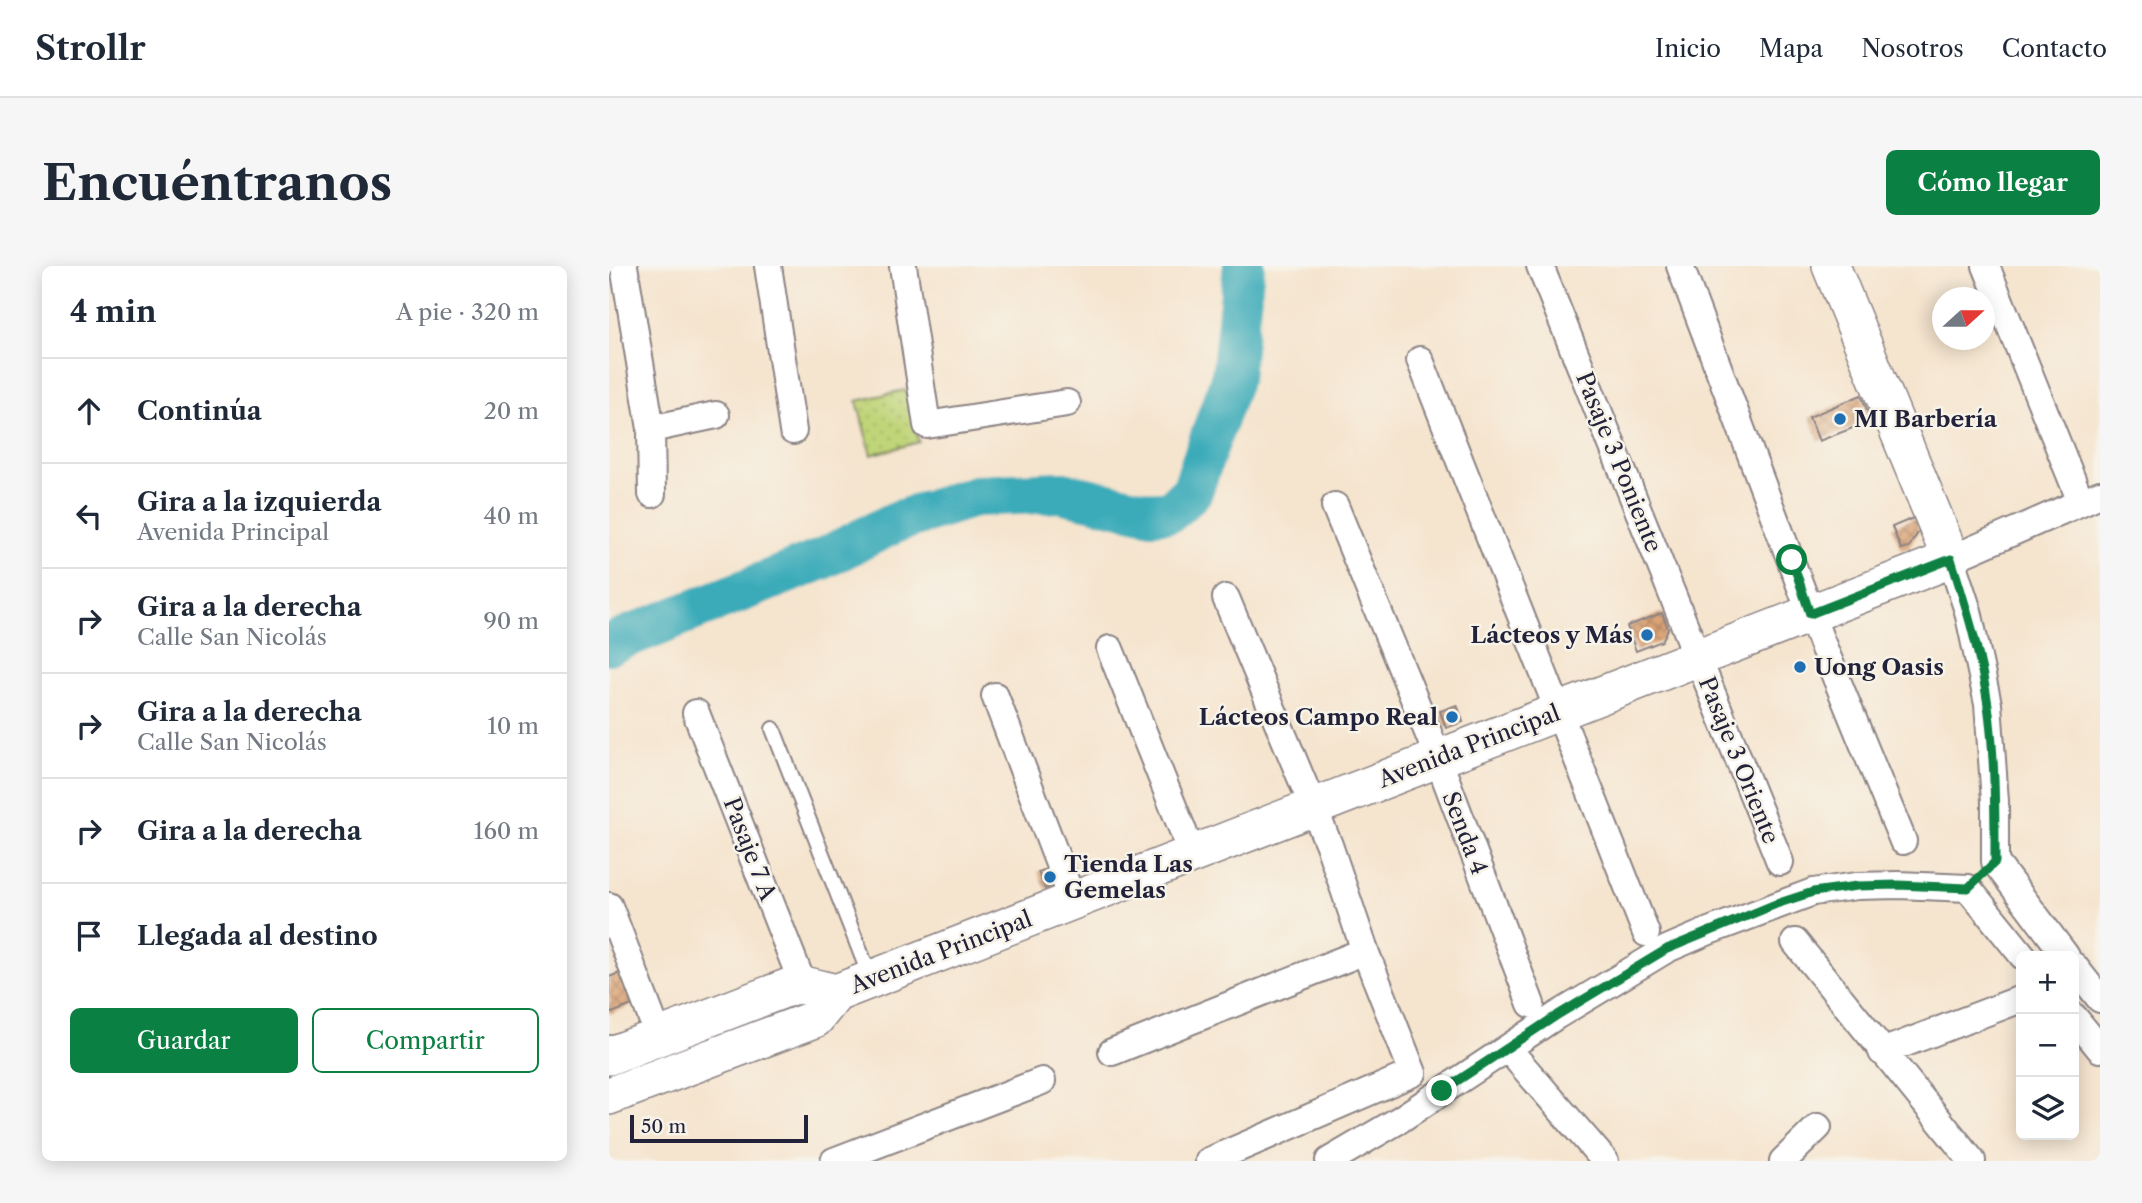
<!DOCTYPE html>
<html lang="es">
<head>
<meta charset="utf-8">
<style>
	body { margin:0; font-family:"Libre Caslon Text",serif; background:#f6f6f7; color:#1f2937 }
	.controls { position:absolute; right:21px; bottom:21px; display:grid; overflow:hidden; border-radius:10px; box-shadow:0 4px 18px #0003 }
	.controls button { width:63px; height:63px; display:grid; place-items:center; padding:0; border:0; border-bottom:2px solid #e0e1e3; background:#fff; color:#1f2937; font:35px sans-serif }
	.compass { position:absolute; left:1323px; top:21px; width:63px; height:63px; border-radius:50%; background:#fff; box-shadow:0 4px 18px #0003; rotate:69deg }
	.scale { position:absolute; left:21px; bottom:18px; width:178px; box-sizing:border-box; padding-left:7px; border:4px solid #22223b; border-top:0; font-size:19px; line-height:24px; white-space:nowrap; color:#22223b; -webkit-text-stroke:5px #f7f3e8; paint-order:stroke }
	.stop { position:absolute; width:21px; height:21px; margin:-16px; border:5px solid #0b8043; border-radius:50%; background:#fff }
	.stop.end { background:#0b8043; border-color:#fff; box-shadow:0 2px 7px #0008 }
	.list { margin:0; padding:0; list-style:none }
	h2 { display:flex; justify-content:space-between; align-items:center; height:91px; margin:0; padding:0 28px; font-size:30px }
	h2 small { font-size:23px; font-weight:400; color:#747a83 }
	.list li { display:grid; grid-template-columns:46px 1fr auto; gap:21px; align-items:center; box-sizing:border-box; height:105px; padding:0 28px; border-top:2px solid #e0e1e3 }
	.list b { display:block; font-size:26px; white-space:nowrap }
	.list p { margin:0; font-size:23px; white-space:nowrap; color:#747a83 }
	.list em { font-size:23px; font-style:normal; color:#747a83 }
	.actions { display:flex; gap:14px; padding:21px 28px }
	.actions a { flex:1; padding:16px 0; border:2px solid #0b8043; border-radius:10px; text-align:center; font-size:24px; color:#0b8043 }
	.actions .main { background:#0b8043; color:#fff }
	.icon { flex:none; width:38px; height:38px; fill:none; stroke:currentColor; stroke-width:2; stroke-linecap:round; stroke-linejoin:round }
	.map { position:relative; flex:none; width:1491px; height:895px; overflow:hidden; border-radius:10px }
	header { display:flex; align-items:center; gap:42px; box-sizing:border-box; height:98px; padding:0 35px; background:#fff; border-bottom:2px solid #e0e1e3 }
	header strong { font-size:33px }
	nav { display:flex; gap:38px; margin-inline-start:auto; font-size:24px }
	.intro { display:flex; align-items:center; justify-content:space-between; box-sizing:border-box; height:168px; padding:0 42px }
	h1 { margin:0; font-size:49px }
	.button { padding:18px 32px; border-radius:10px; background:#0b8043; color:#fff; font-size:24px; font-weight:700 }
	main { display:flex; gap:42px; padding:0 42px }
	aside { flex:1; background:#fff; border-radius:10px; box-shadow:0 4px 18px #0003 }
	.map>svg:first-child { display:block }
	.park { fill:url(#park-dots); stroke:#717b5a; stroke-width:2 }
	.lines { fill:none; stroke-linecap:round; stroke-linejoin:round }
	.river { stroke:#3babb9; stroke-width:42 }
	.building { fill:url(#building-cross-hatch) }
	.lane-casing { stroke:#8c8384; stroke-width:18 }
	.street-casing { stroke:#8c8384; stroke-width:30 }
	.secondary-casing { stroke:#8c8384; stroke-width:40 }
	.lane { stroke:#fff; stroke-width:14 }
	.street { stroke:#fff; stroke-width:26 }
	.secondary { stroke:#fff; stroke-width:37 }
	.route { stroke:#0b8043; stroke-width:9 }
	.poi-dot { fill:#1f6fb2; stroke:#f7f3e8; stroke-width:2.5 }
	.labels { text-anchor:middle; stroke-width:5; stroke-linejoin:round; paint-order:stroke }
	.poi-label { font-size:23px; font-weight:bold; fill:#22223b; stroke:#f7f3e8; text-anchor:start }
	.street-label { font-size:23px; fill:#22223b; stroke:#f7f3e8 }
</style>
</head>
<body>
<header>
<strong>Strollr</strong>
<nav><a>Inicio</a><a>Mapa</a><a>Nosotros</a><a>Contacto</a></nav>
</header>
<div class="intro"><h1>Encuéntranos</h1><a class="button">Cómo llegar</a></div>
<main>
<aside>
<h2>4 min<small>A pie · 320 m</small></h2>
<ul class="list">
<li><svg class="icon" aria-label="ahead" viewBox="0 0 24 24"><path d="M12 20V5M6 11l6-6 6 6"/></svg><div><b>Continúa</b></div><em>20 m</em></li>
<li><svg class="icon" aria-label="left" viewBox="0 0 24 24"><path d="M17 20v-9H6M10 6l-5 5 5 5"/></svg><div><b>Gira a la izquierda</b><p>Avenida Principal</p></div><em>40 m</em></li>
<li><svg class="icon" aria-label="right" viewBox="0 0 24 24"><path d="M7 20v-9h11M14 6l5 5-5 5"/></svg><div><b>Gira a la derecha</b><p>Calle San Nicolás</p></div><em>90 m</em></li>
<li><svg class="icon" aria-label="right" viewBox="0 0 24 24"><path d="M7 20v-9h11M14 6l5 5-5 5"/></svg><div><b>Gira a la derecha</b><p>Calle San Nicolás</p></div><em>10 m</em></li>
<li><svg class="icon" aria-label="right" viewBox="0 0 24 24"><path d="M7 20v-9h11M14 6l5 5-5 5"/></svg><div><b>Gira a la derecha</b></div><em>160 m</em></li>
<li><svg class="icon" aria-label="arrive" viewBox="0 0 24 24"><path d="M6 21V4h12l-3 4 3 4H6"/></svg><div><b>Llegada al destino</b></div></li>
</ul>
<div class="actions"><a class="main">Guardar</a><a>Compartir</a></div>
</aside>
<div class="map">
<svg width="1491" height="895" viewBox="0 0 1491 895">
	<defs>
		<pattern id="park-dots" width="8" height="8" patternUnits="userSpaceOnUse" patternTransform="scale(1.75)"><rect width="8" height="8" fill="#c0d478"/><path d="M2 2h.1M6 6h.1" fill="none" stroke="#a5b669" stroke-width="1.8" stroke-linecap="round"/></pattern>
		<pattern id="building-cross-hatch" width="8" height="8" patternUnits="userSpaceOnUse" patternTransform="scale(1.75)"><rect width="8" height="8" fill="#dba477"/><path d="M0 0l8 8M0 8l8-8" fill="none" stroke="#b18563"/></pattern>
	</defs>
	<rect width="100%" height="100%" fill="#f7f3e8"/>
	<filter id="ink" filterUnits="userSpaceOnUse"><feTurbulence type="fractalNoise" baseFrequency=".0143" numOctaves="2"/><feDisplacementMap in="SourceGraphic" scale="14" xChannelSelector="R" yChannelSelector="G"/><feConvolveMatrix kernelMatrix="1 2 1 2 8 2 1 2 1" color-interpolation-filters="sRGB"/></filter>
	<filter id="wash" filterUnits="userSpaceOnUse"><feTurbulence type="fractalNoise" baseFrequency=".00686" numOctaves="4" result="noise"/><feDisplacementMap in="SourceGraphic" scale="28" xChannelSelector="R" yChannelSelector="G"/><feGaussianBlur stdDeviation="1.57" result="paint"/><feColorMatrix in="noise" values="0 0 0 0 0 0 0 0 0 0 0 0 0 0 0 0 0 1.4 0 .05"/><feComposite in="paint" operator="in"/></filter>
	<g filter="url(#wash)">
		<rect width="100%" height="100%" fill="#f5e4ce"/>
		<path class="park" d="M296 124 310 176 262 189 248 135Z"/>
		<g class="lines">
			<path class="river" d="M0 378 211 294 287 256 367 230 451 226 543 247 562 245 583 225 623 110 635 0"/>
		</g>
		<g id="blocks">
			<path class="building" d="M1252 129 1262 155 1210 175 1200 151Z
				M1307 251 1310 265 1300 281 1292 283 1283 261Z
				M1053 347 1059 363 1053 375 1027 385 1018 360Z
				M848 439 854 456 837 462 831 445Z
				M447 600 453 616 436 623 429 606Z
				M13 706 26 738 0 748V711Z"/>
		</g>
	</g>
	<g filter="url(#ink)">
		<use href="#blocks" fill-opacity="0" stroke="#8c8384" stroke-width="2"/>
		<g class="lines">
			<defs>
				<path id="lane" d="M164 463 262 713"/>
				<path id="street" d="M15 0 42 163 43 228
					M159 0 184 165
					M294 0 318 159 458 137
					M931 0 1171 596
					M1071 0 1212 375 1294 575
					M1377 0 1472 236
					M811 94 1037 667
					M42 163 107 149
					M726 240 820 469 922 738
					M501 383 574 565 582 589
					M386 430 464 635
					M87 447 194 719
					M1359 622 1414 690
					M0 640 50 771
					M1186 676 1363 895
					M1457 690 1386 596V535L1379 438 1359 345 1342 293 1491 228
					M1465 700 1491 733
					M1465 751 1491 783
					M899 783 996 895
					M503 786 756 685
					M1273 786 1412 733
					M225 895 433 815
					M600 895 804 807 756 685 720 579 617 332
					M720 895 790 854 947 750 1058 683 1100 665 1204 626 1248 620 1289 619 1359 622
					M1174 895 1209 861"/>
				<path id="secondary" d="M0 790 183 720 194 719 227 727
					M0 830 206 753 227 727 1342 293 1222 0"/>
			</defs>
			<use href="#lane" class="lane-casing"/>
			<use href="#street" class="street-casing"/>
			<use href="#secondary" class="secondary-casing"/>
			<use href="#lane" class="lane"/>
			<use href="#street" class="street"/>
			<use href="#secondary" class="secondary"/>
		</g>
	</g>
	<g class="lines" filter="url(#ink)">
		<path class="route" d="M833 825 947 750 1058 683 1167 638 1204 626 1248 620 1289 619 1359 622 1386 596C1386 544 1386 491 1379 439 1372 390 1357 340 1342 293L1201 348 1183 294"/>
	</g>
	<g class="poi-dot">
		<circle cx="1231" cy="153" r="7"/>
		<circle cx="1038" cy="369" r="7"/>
		<circle cx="1191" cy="401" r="7"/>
		<circle cx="843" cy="451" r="7"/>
		<circle cx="441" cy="611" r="7"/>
	</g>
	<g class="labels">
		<g class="poi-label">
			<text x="1245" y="161">MI Barbería</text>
			<text x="1024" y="377" text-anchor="end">Lácteos y Más</text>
			<text x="1205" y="409">Uong Oasis</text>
			<text x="829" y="459" text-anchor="end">Lácteos Campo Real</text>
			<text x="455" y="606">Tienda Las<tspan x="455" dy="26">Gemelas</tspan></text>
		</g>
		<g class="street-label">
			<text transform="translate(1010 196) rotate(68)" y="8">Pasaje 3 Poniente</text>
			<text transform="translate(860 480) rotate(-21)" y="8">Avenida Principal</text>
			<text transform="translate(1130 494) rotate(68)" y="8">Pasaje 3 Oriente</text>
			<text transform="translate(856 567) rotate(69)" y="8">Senda 4</text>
			<text transform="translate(141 583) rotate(69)" y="8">Pasaje 7 A</text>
			<text transform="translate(332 686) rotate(-21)" y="8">Avenida Principal</text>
		</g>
	</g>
</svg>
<div class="controls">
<button>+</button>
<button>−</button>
<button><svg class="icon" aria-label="layers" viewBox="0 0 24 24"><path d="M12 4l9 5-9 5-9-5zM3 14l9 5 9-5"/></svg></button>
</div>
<svg class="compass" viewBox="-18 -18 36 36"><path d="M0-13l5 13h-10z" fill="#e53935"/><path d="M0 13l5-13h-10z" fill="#747a83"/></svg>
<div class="scale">50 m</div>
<div class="stop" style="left:1183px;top:294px"></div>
<div class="stop end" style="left:833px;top:825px"></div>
</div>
</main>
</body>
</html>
